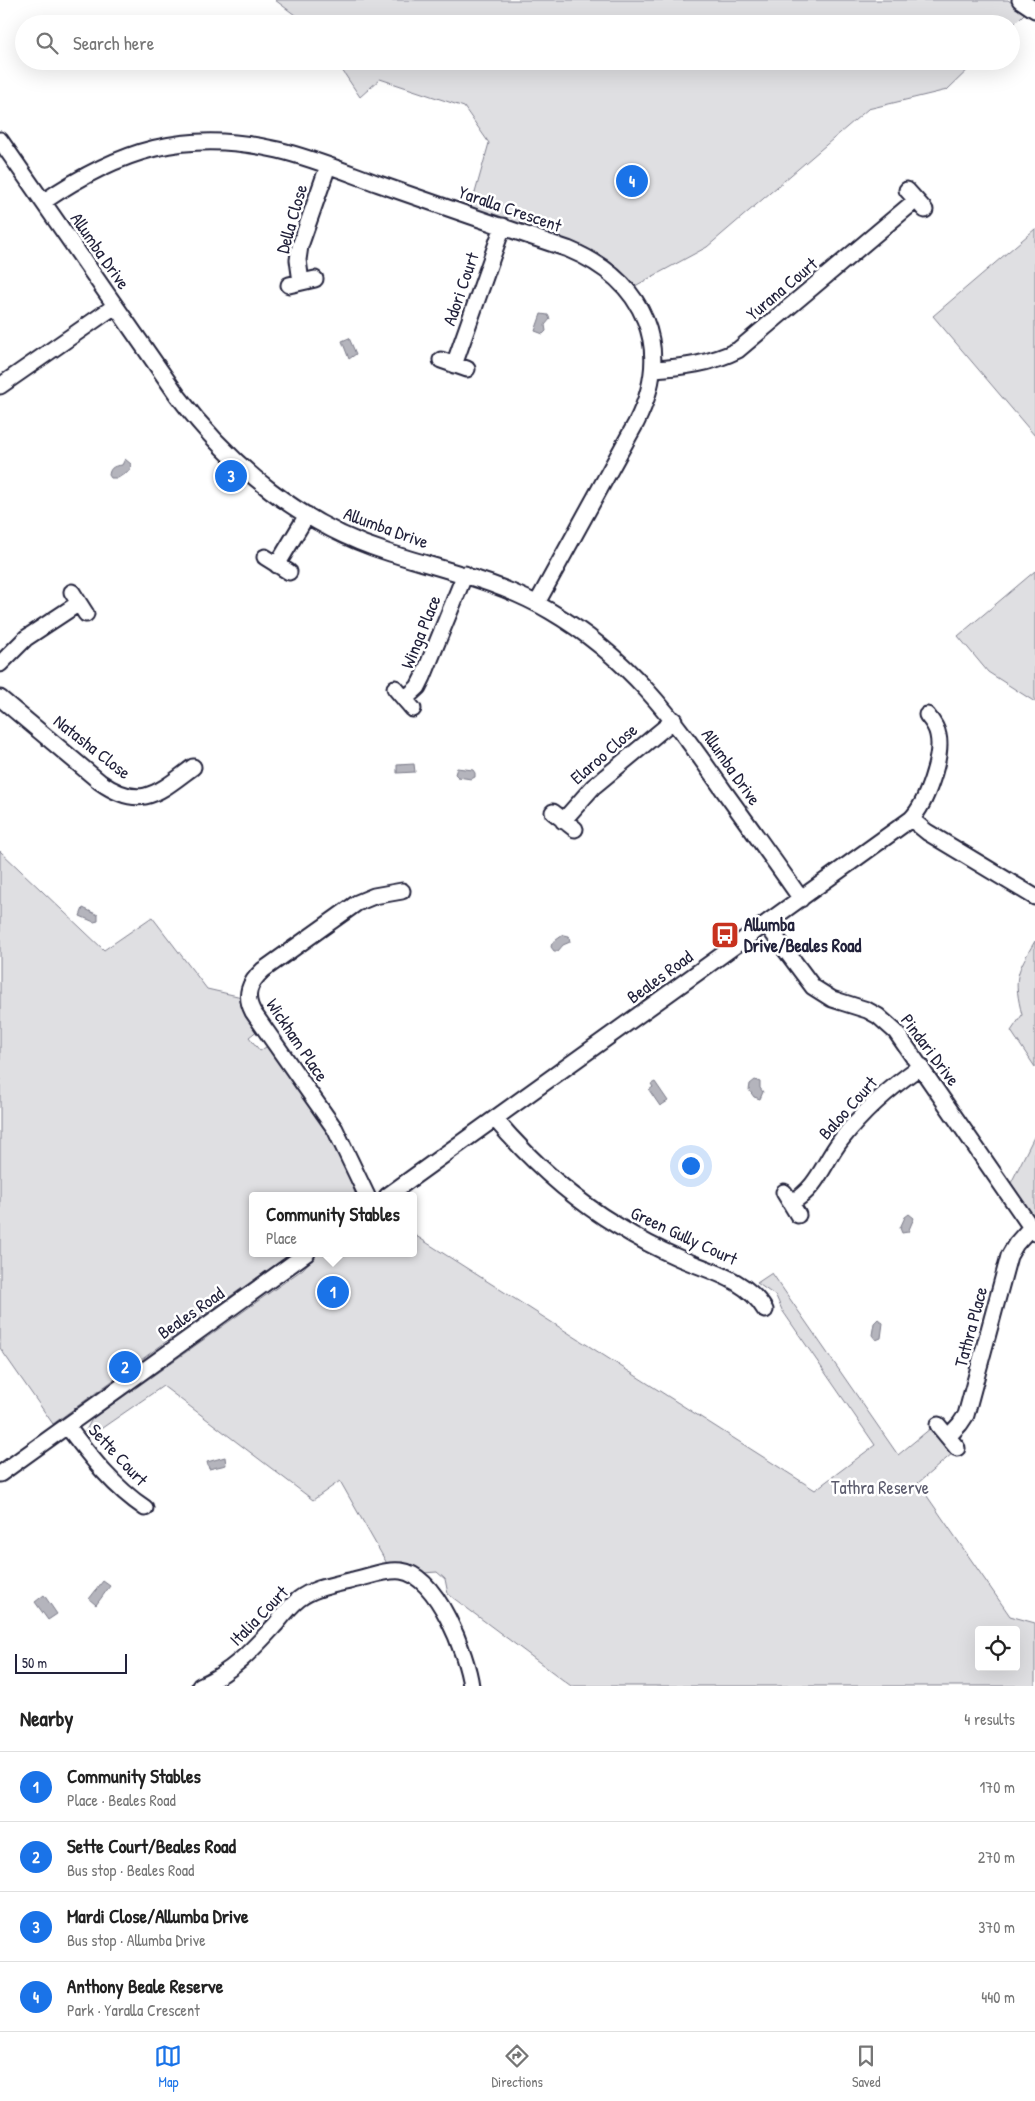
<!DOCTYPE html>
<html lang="en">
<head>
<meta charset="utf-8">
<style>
	body { margin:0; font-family:"Patrick Hand",sans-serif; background:#f2f2f2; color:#222 }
	.controls { position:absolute; right:15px; bottom:15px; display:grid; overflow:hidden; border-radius:5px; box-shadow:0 5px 20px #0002 }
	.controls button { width:45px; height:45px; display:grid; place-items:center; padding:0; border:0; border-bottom:1px solid #e0e0e0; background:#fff; color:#222; font:25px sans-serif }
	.scale { position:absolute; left:15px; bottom:12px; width:112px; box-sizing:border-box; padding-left:5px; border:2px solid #22223b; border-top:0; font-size:14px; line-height:18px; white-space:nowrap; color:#22223b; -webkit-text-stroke:4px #fff; paint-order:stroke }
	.you { position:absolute; left:690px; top:1165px; width:18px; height:18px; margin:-12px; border:4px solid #fff; border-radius:50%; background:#1a73e8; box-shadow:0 0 0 8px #1a73e833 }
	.badge { display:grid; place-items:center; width:32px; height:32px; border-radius:50%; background:#1a73e8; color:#fff; font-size:16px; font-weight:700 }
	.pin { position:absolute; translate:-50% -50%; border:2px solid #fff; box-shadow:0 1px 5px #0006 }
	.popup { position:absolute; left:249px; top:1192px; width:168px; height:65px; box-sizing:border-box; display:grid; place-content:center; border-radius:5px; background:#fff; filter:drop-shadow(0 1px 4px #0005); font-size:16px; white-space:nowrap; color:#767676 }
	.popup b { font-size:19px; color:#222 }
	.popup::after { content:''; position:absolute; left:50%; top:100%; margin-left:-10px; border:10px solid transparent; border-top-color:#fff }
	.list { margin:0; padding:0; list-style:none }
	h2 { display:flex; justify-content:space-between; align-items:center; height:65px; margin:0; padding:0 20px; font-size:21px }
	h2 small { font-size:16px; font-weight:400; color:#767676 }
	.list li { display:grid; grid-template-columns:32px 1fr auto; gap:15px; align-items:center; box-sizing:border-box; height:70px; padding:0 20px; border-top:1px solid #e0e0e0 }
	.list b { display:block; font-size:19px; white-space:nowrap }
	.list p { margin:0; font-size:16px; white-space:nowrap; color:#767676 }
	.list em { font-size:16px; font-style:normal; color:#767676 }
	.icon { flex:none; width:28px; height:28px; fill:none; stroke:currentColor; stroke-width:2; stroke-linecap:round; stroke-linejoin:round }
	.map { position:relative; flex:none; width:1035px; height:1686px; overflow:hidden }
	.search { position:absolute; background:#fff; box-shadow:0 5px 20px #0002; left:15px; right:15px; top:15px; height:55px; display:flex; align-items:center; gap:12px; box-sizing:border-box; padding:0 18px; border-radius:28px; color:#767676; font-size:19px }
	.sheet { height:345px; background:#fff }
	nav { display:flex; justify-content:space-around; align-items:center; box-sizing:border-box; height:70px; border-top:1px solid #e0e0e0; background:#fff; font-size:14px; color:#767676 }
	nav a { display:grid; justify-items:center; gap:2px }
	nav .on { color:#1a73e8 }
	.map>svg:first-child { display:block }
	.green { fill:#dfdfe2; stroke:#80808e; fill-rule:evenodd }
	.water { fill:#b4b4bc; stroke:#7a7a88 }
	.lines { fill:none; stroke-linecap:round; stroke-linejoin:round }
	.street-casing { stroke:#22223b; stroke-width:19 }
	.street { stroke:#fff; stroke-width:15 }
	.labels { text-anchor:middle; stroke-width:5; stroke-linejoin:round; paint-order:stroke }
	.street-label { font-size:18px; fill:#22223b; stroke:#fff }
	.poi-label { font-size:18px; font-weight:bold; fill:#22223b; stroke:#fff; text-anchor:start }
	.park-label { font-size:18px; fill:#5b5b6d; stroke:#fff }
</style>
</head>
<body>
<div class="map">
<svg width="1035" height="1686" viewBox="0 0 1035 1686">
	<rect width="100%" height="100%" fill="#fff"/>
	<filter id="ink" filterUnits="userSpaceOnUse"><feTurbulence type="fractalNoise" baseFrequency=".02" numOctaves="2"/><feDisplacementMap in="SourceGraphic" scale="10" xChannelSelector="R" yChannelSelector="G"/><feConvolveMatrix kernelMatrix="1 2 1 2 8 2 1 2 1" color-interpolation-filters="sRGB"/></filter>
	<g filter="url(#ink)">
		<path class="green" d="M275 0H1008L1025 13 1011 27V24H307Z
			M336 61H977L947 90 868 109 707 247 635 286 608 260 587 248 471 207 489 143 464 107 380 79 360 97Z
			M1035 229V436L933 316Z
			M1035 571V702L988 672 958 636Z
			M0 851 104 950 152 917 207 989 242 997 258 1030 249 1037 260 1051 269 1045 322 1121 338 1148 355 1193V1196H253V1253H292L174 1336 53 1424 0 1348Z
			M1035 941V1067L1011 1031 1022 1015C1013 978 1016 973 1035 941Z
			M1035 1135V1218L1011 1183Z
			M413 1234 815 1490 875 1445 782 1310 776 1296 757 1283 772 1273 898 1455 931 1428 953 1453 918 1483 1010 1616 1035 1623V1686H571L448 1594 445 1579 437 1572 423 1573 414 1568 389 1567 340 1481 313 1500 163 1386 89 1437 85 1432 92 1419 303 1269 317 1253H413ZM979 1630H1016V1667H979Z"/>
		<path class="water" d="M541 314 548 315 550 319 545 325 546 331 543 334 535 331Z
			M349 338 356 354 349 359 342 341Z
			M125 459 131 464 130 470 118 478H111L109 475C110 466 116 466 122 465Z
			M414 764 415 772 397 773V765Z
			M457 768 473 770 475 773V777L471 779 458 777 455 774Z
			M83 908 98 915V921L94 922 80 916Z
			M563 935 569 936 570 942 563 945 558 951H554L551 947 552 943Z
			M755 1080 760 1082V1088L763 1092 760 1099 754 1097 749 1090 750 1084Z
			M655 1082 668 1101 660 1106 649 1090 653 1087 651 1084Z
			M909 1214 914 1218 908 1232 902 1233 900 1228 905 1217Z
			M878 1319 883 1323 881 1338 876 1340 872 1335 874 1323Z
			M225 1457 226 1465 209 1469 207 1462Z
			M103 1581 110 1586 96 1605 89 1599Z
			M44 1595 57 1614 48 1620 35 1602Z"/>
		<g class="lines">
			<defs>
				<path id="street" d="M1020 0 1035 10
					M0 140 178 396C231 466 301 525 387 552 443 570 499 581 550 611 629 657 673 718 724 791 750 827 776 863 801 899
					M907 190 925 210
					M43 202C119 150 186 128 278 150 312 158 346 172 379 184 442 206 505 228 568 249 645 281 674 348 636 423L537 603
					M301 282 298 260 300 246 328 166
					M289 285 315 279
					M441 360 467 369
					M454 365 503 226
					M653 369C684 367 710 364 738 350L916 200
					M0 386 115 306
					M265 557 289 572
					M277 565 307 515
					M72 592 86 614
					M0 664 26 638 79 603
					M395 688 413 709
					M0 698 100 782C141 811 158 793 193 767
					M405 699 418 687 423 677 465 574
					M553 812 575 829
					M911 819 927 832 1035 897
					M563 821 593 787 674 720
					M766 924 813 987 832 999 867 1010 878 1016 896 1032 1035 1233
					M495 1119C531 1161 571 1198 618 1226 637 1238 658 1249 679 1258 709 1271 747 1279 765 1310
					M784 1192 798 1215
					M367 1196 335 1129 253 1012C244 995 249 983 263 970L357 903 374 896 402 891
					M387 1196 911 819C926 804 943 756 938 735 937 728 932 721 927 715
					M791 1203C819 1186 822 1165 841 1140 863 1111 891 1087 921 1066
					M938 1425 957 1448
					M67 1426C90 1456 112 1486 145 1508
					M948 1437 960 1424 966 1415 1009 1256 1016 1244 1031 1227
					M0 1474 307 1253
					M200 1686C233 1672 253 1649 276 1624 283 1615 290 1606 299 1599 315 1587 335 1585 353 1580 368 1577 386 1569 401 1571 437 1575 467 1655 471 1686"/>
			</defs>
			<use href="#street" class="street-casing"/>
			<use href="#street" class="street"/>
		</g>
	</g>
	<defs>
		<symbol id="bus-square" viewBox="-11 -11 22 22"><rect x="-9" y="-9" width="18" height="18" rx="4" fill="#c8321e" stroke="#fff"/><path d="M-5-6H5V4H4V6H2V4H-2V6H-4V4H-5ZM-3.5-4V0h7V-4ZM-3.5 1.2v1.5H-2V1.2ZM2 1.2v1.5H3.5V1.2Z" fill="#fff"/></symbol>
	</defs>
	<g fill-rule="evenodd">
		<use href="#bus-square" x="709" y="919" width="32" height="32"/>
	</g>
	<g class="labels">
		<g class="street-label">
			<text transform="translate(510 209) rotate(19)" y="6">Yaralla Crescent</text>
			<text transform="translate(292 219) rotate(-74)" y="6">Della Close</text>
			<text transform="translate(100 251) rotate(55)" y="6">Allumba Drive</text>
			<text transform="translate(461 289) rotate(-71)" y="6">Adori Court</text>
			<text transform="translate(782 289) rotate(-40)" y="6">Yurana Court</text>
			<text transform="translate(386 528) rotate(20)" y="6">Allumba Drive</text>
			<text transform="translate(421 632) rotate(-68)" y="6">Winga Place</text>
			<text transform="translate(92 747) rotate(38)" y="6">Natasha Close</text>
			<text transform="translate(604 754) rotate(-41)" y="6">Elaroo Close</text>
			<text transform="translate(731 767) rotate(55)" y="6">Allumba Drive</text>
			<text transform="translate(660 977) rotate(-36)" y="6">Beales Road</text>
			<text transform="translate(297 1040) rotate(56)" y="6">Wickham Place</text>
			<text transform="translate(930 1050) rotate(53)" y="6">Pindari Drive</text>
			<text transform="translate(848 1108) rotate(-48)" y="6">Baloo Court</text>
			<text transform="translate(684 1236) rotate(25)" y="6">Green Gully Court</text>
			<text transform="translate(191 1313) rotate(-35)" y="6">Beales Road</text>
			<text transform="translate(971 1327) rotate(-75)" y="6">Tathra Place</text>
			<text transform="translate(118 1455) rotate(47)" y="6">Sette Court</text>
			<text transform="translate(259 1616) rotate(-46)" y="6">Italia Court</text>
		</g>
		<g class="poi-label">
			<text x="744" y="931">Allumba<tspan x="744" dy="21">Drive/Beales Road</tspan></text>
		</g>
		<g class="park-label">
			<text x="880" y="1494">Tathra Reserve</text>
		</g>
	</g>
</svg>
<div class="controls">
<button><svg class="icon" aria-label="locate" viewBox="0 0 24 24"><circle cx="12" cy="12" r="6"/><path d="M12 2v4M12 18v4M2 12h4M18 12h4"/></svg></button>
</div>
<div class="scale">50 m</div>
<div class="you"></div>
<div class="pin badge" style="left:333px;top:1292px">1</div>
<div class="popup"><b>Community Stables</b>Place</div>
<div class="pin badge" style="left:125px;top:1367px">2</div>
<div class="pin badge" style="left:231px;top:476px">3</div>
<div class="pin badge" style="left:632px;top:181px">4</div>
<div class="search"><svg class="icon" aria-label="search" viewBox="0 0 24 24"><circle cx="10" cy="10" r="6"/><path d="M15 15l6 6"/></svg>Search here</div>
</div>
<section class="sheet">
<h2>Nearby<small>4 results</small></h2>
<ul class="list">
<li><span class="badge">1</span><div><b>Community Stables</b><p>Place · Beales Road</p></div><em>170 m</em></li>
<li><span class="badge">2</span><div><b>Sette Court/Beales Road</b><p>Bus stop · Beales Road</p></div><em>270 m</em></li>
<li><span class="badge">3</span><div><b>Mardi Close/Allumba Drive</b><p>Bus stop · Allumba Drive</p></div><em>370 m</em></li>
<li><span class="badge">4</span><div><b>Anthony Beale Reserve</b><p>Park · Yaralla Crescent</p></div><em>440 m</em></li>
</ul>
</section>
<nav>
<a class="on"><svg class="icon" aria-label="map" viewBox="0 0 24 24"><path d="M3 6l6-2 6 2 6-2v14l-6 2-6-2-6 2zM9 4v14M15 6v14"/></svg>Map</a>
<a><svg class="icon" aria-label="directions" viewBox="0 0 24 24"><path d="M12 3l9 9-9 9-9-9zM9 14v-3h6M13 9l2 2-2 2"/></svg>Directions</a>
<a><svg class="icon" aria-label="saved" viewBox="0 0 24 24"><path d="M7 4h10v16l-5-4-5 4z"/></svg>Saved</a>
</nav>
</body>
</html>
